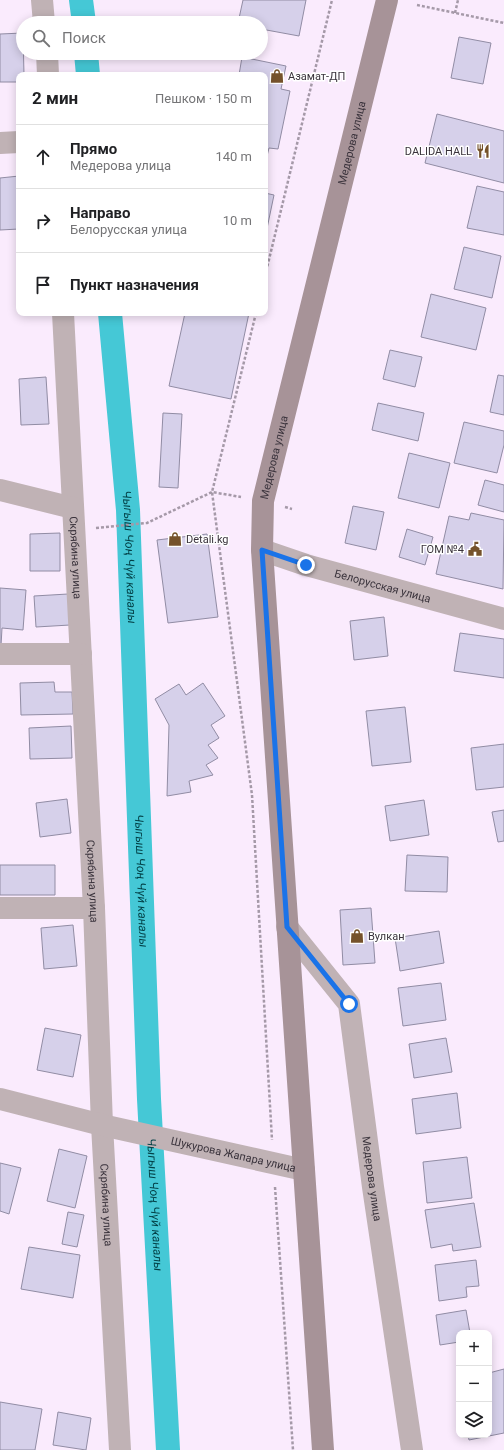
<!DOCTYPE html>
<html lang="ru">
<head>
<meta charset="utf-8">
<style>
	body { margin:0; font-family:Roboto,sans-serif; background:#f2f2f2; color:#202124 }
	.controls { position:absolute; right:12px; bottom:12px; display:grid; overflow:hidden; border-radius:8px; box-shadow:0 2px 10px #0003 }
	.controls button { width:36px; height:36px; display:grid; place-items:center; padding:0; border:0; border-bottom:1px solid #e0e0e0; background:#fff; color:#202124; font:20px sans-serif }
	.stop { position:absolute; width:12px; height:12px; margin:-9px; border:3px solid #1a73e8; border-radius:50%; background:#fff }
	.stop.end { background:#1a73e8; border-color:#fff; box-shadow:0 1px 4px #0008 }
	.list { margin:0; padding:0; list-style:none }
	h2 { display:flex; justify-content:space-between; align-items:center; height:52px; margin:0; padding:0 16px; font-size:17px }
	h2 small { font-size:13px; font-weight:400; color:#757577 }
	.list li { display:grid; grid-template-columns:26px 1fr auto; gap:12px; align-items:center; box-sizing:border-box; height:64px; padding:0 16px; border-top:1px solid #e0e0e0 }
	.list b { display:block; font-size:15px; white-space:nowrap }
	.list p { margin:0; font-size:13px; white-space:nowrap; color:#757577 }
	.list em { font-size:13px; font-style:normal; color:#757577 }
	.icon { flex:none; width:22px; height:22px; fill:none; stroke:currentColor; stroke-width:2; stroke-linecap:round; stroke-linejoin:round }
	.map { position:relative; flex:none; width:504px; height:1450px; overflow:hidden }
	.search { position:absolute; background:#fff; box-shadow:0 2px 10px #0003; left:16px; top:16px; width:252px; height:44px; display:flex; align-items:center; gap:10px; box-sizing:border-box; padding:0 14px; border-radius:22px; color:#757577; font-size:15px }
	.panel { position:absolute; background:#fff; box-shadow:0 2px 10px #0003; left:16px; top:72px; width:252px; height:244px; border-radius:8px }
	.map>svg:first-child { display:block }
	.lines { fill:none; stroke-linecap:round; stroke-linejoin:round }
	.canal { stroke:#45c8d6; stroke-width:24 }
	.building { fill:#d6d0ea; stroke:#918ca4 }
	.path { stroke:#a599a8; stroke-width:2.5; stroke-dasharray:3 2; stroke-linecap:butt }
	.minor { stroke:#c0b2b5; stroke-width:22 }
	.secondary { stroke:#a79398; stroke-width:22 }
	.route { stroke:#1a73e8; stroke-width:5 }
	.labels { text-anchor:middle; stroke-width:3; stroke-linejoin:round; paint-order:stroke }
	.poi-label { font-size:11px; fill:#3a333c; stroke:#fff; text-anchor:start }
	.street-label { font-size:11px; fill:#3a333c; stroke:#fff }
	.water-label { font-size:12px; font-style:italic; fill:#034147; stroke:#fff }
</style>
</head>
<body>
<div class="map">
<svg width="504" height="1450" viewBox="0 0 504 1450">
	<rect width="100%" height="100%" fill="#faebfd"/>
	<g class="lines">
		<g class="canal">
			<path d="M81 0 84 23"/>
			<path d="M86 53 88 75"/>
			<path id="s1" d="M110 313 128 510 149 1099 168 1450"/>
		</g>
	</g>
	<path class="building" d="M243 0H306L299 36 261 29V23H238Z
		M23 33 24 75H19V82H0V34Z
		M459 37 491 43 483 84 451 78Z
		M242 57 286 66 281 89 290 91 278 149 269 148 265 164V75H239Z
		M437 114 504 131V183L425 163Z
		M19 176V229L0 230V178Z
		M477 186 504 192V235L467 228Z
		M265 193 274 195 265 238Z
		M464 247 501 256 492 298 454 289Z
		M431 294 486 308 476 350 421 337Z
		M185 313H249L231 399 169 386Z
		M390 350 422 357 415 387 383 379Z
		M498 375 504 376V415L490 412Z
		M46 377 49 424 21 425 19 379Z
		M378 403 424 413 418 441 372 430Z
		M163 413 182 414 178 488 159 487Z
		M464 422 504 431V445L497 473 454 463Z
		M409 453 450 463 439 508 398 498Z
		M485 480 504 485V512L478 505Z
		M353 506 384 512 376 550 345 543Z
		M471 513 504 520 503 589 436 574 449 516 469 520Z
		M407 529 433 537 425 565 399 557Z
		M60 533V571H30V534Z
		M207 534 218 617 168 623 157 540Z
		M0 588 26 590 23 630 2 628 1 646H0Z
		M68 594 70 625 36 627 34 596Z
		M384 617 388 656 354 660 350 621Z
		M460 633 504 639V678L454 671Z
		M54 682 55 692H72L73 714 21 715 20 683Z
		M203 683 225 716 211 725 219 738 208 745 218 758 206 765 213 775 189 781 191 792 167 796 169 725 155 699 179 684 186 695Z
		M405 707 411 762 372 766 366 711Z
		M71 726 72 758 30 759 29 728Z
		M504 744V787L476 790 471 748Z
		M67 799 71 833 40 837 36 803Z
		M424 800 429 835 390 841 385 806Z
		M504 810V841L498 842 492 812Z
		M407 855 448 857 447 892 405 891Z
		M0 865H55V895H0Z
		M371 908 375 963 343 965 340 910Z
		M73 925 77 966 44 969 41 928Z
		M439 931 444 963 400 971 395 938Z
		M441 983 446 1020 403 1026 398 988Z
		M45 1028 81 1035 73 1077 37 1070Z
		M446 1038 452 1072 414 1078 409 1044Z
		M457 1093 461 1128 416 1134 412 1099Z
		M59 1149 87 1156 75 1208 47 1201Z
		M467 1157 472 1198 427 1203 423 1162Z
		M0 1163 21 1168 9 1214 0 1211Z
		M474 1203 481 1247 453 1251 452 1244 431 1248 425 1210Z
		M68 1212 84 1215 77 1247 62 1244Z
		M29 1247 80 1255 73 1298 21 1289Z
		M476 1260 479 1286 466 1287 467 1297 439 1301 435 1265Z
		M466 1310 470 1333H459V1342L440 1345 436 1315Z
		M504 1369V1433L469 1440 468 1435H489V1373Z
		M0 1402 42 1409 35 1450H0Z
		M58 1412 91 1418 86 1450 53 1445Z"/>
	<g class="lines">
		<path class="path" d="M417 5 504 23
			M455 13 458 0
			M265 276 332 0
			M256 313 212 492 252 795 272 1140
			M285 507 292 509
			M96 528 147 523 212 492 241 497
			M275 1187 293 1450"/>
		<g class="minor">
			<path d="M42 0 44 23"/>
			<path d="M47 53 48 75"/>
			<path d="M0 143 19 142"/>
			<path id="s2" d="M63 313 94 908 102 1125 120 1450"/>
			<path d="M0 490 73 508"/>
			<path id="s3" d="M262 550 306 565 504 619"/>
			<path d="M0 654H81"/>
			<path d="M0 908H94"/>
			<path id="s4" d="M287 927 349 1004 373 1187 412 1450"/>
			<path id="s5" d="M0 1099 102 1125 304 1170"/>
		</g>
		<path class="secondary" id="s6" d="M323 1450 262 550 263 501 387 0"/>
	</g>
	<g class="lines">
		<path class="route" d="M306 565 262 550 287 927 349 1004"/>
	</g>
	<defs>
		<symbol id="shop-bare" viewBox="-9 -9 18 18"><path d="M-5-2.5h2.3a2.7 3.5 0 0 1 5.4 0H5L5.5 6h-11ZM-1.5-2.5h3a1.5 2.3 0 0 0-3 0Z" fill="#75522b" stroke="#fff" stroke-width="2.5" paint-order="stroke"/></symbol>
		<symbol id="restaurant-bare" viewBox="-9 -9 18 18"><path d="M-5-6h1v4h1v-4h1v4h1v-4h1v5L-1.5 .5V6h-2V.5L-5-1ZM5-6V6H3V1.5H1.5Q1.5-4 5-6Z" fill="#75522b" stroke="#fff" stroke-width="2.5" paint-order="stroke"/></symbol>
		<symbol id="civic-bare" viewBox="-9 -9 18 18"><path d="M-.6-6.5H3V-4.5H.6V-3L4-1V1h2V6H-6V1h2V-1L-.6-3ZM-1.2 2.5V6h2.4V2.5Z" fill="#75522b" stroke="#fff" stroke-width="2.5" paint-order="stroke"/></symbol>
	</defs>
	<g fill-rule="evenodd">
		<use href="#shop-bare" x="267" y="66" width="20" height="20"/>
		<use href="#restaurant-bare" x="473" y="141" width="20" height="20"/>
		<use href="#shop-bare" x="165" y="529" width="20" height="20"/>
		<use href="#civic-bare" x="465" y="539" width="20" height="20"/>
		<use href="#shop-bare" x="347" y="926" width="20" height="20"/>
	</g>
	<g class="labels">
		<g class="poi-label">
			<text x="288" y="80">Азамат-ДП</text>
			<text x="472" y="155" text-anchor="end">DALIDA HALL</text>
			<text x="186" y="543">Detali.kg</text>
			<text x="464" y="553" text-anchor="end">ГОМ №4</text>
			<text x="368" y="940">Вулкан</text>
		</g>
		<g class="street-label">
			<text dy="4" stroke="none"><textPath href="#s6" startOffset="1320">Медерова улица</textPath></text>
			<text dy="4" stroke="none"><textPath href="#s6" startOffset="996">Медерова улица</textPath></text>
			<text dy="4" stroke="none"><textPath href="#s2" startOffset="245">Скрябина улица</textPath></text>
			<text dy="4" stroke="none"><textPath href="#s3" startOffset="126">Белорусская улица</textPath></text>
			<text dy="4" stroke="none"><textPath href="#s2" startOffset="569">Скрябина улица</textPath></text>
			<text dy="4" stroke="none"><textPath href="#s5" startOffset="240">Шукурова Жапара улица</textPath></text>
			<text dy="4" stroke="none"><textPath href="#s4" startOffset="275">Медерова улица</textPath></text>
			<text dy="4" stroke="none"><textPath href="#s2" startOffset="893">Скрябина улица</textPath></text>
		</g>
		<g class="water-label">
			<text dy="4" stroke="none"><textPath href="#s1" startOffset="245">Чыгыш Чоң Чүй каналы</textPath></text>
			<text dy="4" stroke="none"><textPath href="#s1" startOffset="569">Чыгыш Чоң Чүй каналы</textPath></text>
			<text dy="4" stroke="none"><textPath href="#s1" startOffset="893">Чыгыш Чоң Чүй каналы</textPath></text>
		</g>
	</g>
</svg>
<div class="controls">
<button>+</button>
<button>−</button>
<button><svg class="icon" aria-label="layers" viewBox="0 0 24 24"><path d="M12 4l9 5-9 5-9-5zM3 14l9 5 9-5"/></svg></button>
</div>
<div class="stop" style="left:349px;top:1004px"></div>
<div class="stop end" style="left:306px;top:565px"></div>
<div class="search"><svg class="icon" aria-label="search" viewBox="0 0 24 24"><circle cx="10" cy="10" r="6"/><path d="M15 15l6 6"/></svg>Поиск</div>
<section class="panel">
<h2>2 мин<small>Пешком · 150 m</small></h2>
<ul class="list">
<li><svg class="icon" aria-label="ahead" viewBox="0 0 24 24"><path d="M12 20V5M6 11l6-6 6 6"/></svg><div><b>Прямо</b><p>Медерова улица</p></div><em>140 m</em></li>
<li><svg class="icon" aria-label="right" viewBox="0 0 24 24"><path d="M7 20v-9h11M14 6l5 5-5 5"/></svg><div><b>Направо</b><p>Белорусская улица</p></div><em>10 m</em></li>
<li><svg class="icon" aria-label="arrive" viewBox="0 0 24 24"><path d="M6 21V4h12l-3 4 3 4H6"/></svg><div><b>Пункт назначения</b></div></li>
</ul>
</section>
</div>
</body>
</html>
